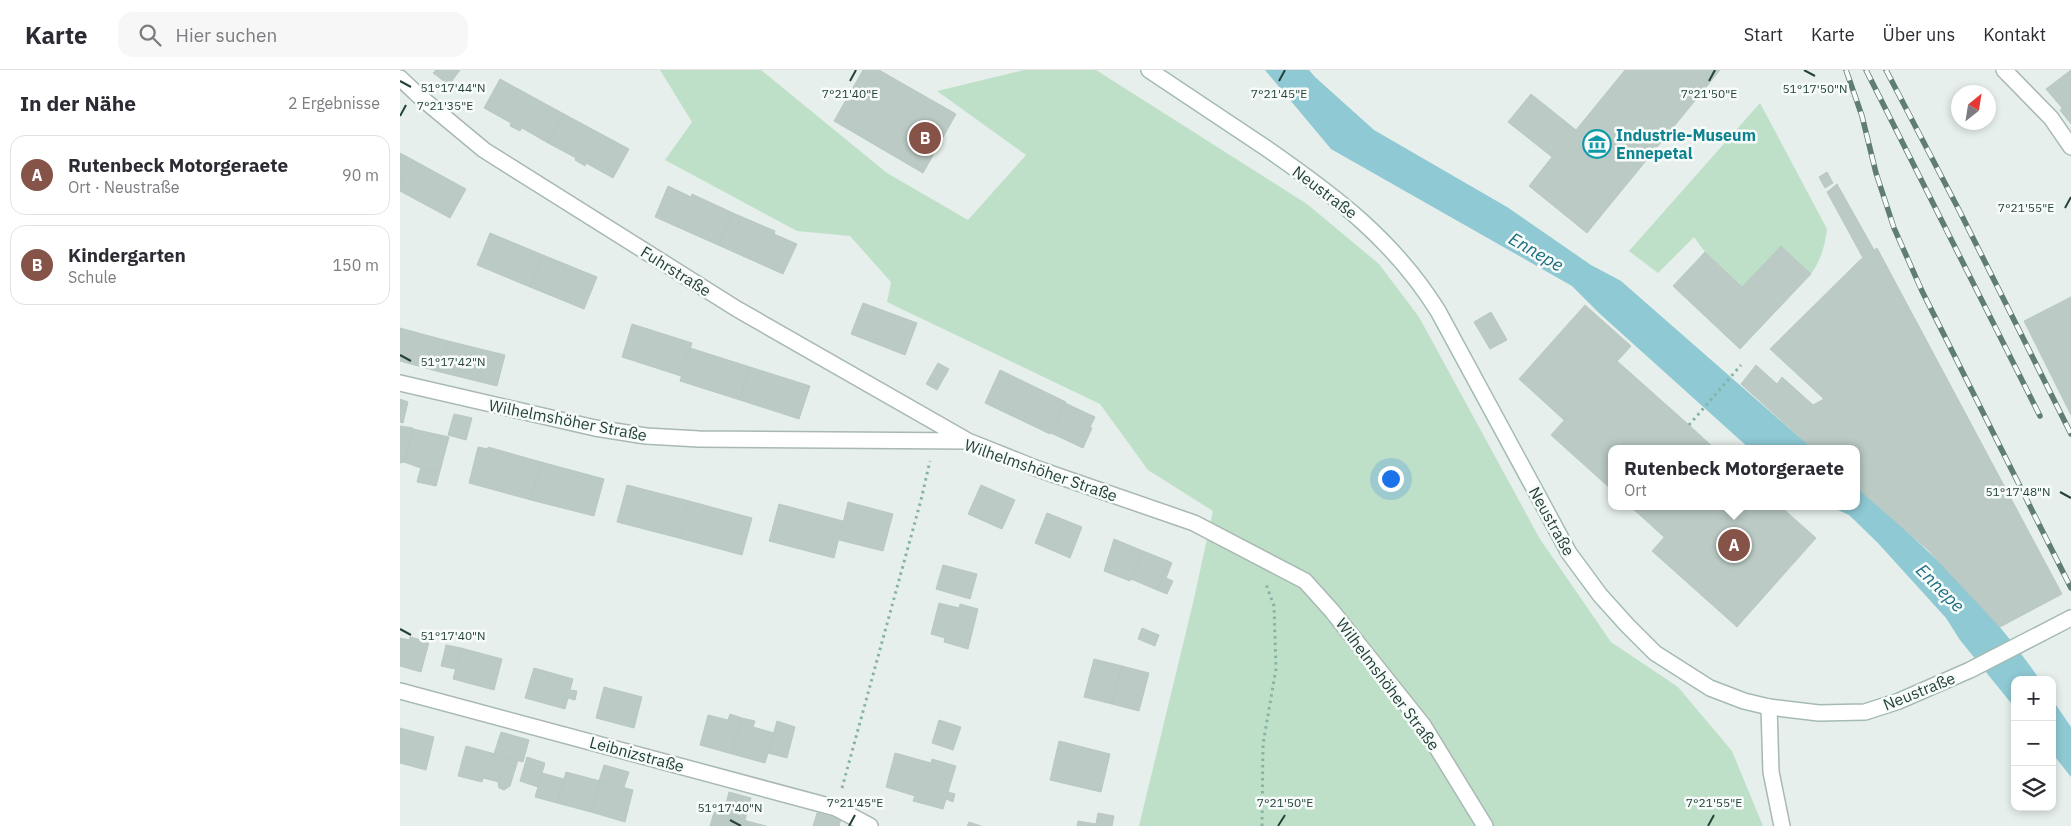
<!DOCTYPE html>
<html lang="de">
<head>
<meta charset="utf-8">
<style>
	body { margin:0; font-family:"IBM Plex Sans",sans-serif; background:#f7f7f7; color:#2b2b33 }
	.controls { position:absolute; right:15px; bottom:15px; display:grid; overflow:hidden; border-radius:10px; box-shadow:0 2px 8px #0003 }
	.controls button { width:45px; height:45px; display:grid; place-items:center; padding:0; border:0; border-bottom:1px solid #e1e1e2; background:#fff; color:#2b2b33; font:25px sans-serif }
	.compass { position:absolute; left:1551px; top:15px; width:45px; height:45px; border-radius:50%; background:#fff; box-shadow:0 2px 8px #0003; rotate:30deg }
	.you { position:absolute; left:990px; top:408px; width:18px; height:18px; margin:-12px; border:4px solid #fff; border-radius:50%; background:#1a73e8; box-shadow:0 0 0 8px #1a73e833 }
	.badge { display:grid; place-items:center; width:32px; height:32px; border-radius:50%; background:#855347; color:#fff; font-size:16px; font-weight:700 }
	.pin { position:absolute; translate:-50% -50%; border:2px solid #fff; box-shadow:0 1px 5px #0006 }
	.popup { position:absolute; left:1208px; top:375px; width:252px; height:65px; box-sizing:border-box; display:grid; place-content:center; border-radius:10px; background:#fff; filter:drop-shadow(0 1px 4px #0005); font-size:16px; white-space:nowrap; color:#7c7c81 }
	.popup b { font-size:19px; color:#2b2b33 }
	.popup::after { content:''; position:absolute; left:50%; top:100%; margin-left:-10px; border:10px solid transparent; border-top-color:#fff }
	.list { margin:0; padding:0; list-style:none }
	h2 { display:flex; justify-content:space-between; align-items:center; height:65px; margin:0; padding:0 20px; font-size:21px }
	h2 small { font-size:16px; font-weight:400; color:#7c7c81 }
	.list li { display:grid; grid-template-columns:32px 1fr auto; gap:15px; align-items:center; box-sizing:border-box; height:80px; margin:0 10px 10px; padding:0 10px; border:1px solid #e1e1e2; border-radius:15px }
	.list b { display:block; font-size:19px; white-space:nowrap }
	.list p { margin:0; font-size:16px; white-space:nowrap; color:#7c7c81 }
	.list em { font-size:16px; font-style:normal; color:#7c7c81 }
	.icon { flex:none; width:28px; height:28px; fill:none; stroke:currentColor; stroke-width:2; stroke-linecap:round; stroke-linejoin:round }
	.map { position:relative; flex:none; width:1671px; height:756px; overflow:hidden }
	header { display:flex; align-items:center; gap:30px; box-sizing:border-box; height:70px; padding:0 25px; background:#fff; border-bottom:1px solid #e1e1e2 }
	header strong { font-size:24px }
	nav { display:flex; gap:28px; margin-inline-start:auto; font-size:18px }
	.search { width:350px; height:45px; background:#f7f7f7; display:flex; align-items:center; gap:12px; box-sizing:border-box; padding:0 18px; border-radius:15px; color:#7c7c81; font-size:19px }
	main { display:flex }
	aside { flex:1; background:#fff }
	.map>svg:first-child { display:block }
	.green { fill:#bfe0c8 }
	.water { fill:#8ec9d4 }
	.building { fill:#bbcac4; stroke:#b8c9c2 }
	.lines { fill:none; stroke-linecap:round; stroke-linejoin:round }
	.minor-casing { stroke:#a8b8b2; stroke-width:18 }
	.secondary-casing { stroke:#a4bbb3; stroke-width:18 }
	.path { stroke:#86b3a5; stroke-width:3; stroke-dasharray:2.5 4; stroke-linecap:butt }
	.minor { stroke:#fff; stroke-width:15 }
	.secondary { stroke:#fff; stroke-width:15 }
	.rail-casing { stroke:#5f7d75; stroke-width:5.5 }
	.rail { stroke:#f7fbf9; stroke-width:4; stroke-dasharray:11; stroke-linecap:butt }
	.ticks { fill:none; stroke:#24423a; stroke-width:2 }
	.labels { text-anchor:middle; stroke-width:5; stroke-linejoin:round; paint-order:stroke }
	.culture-label { font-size:16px; font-weight:bold; fill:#0d838f; stroke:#f7fbf9; text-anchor:start }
	.street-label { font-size:16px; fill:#24423a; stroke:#f7fbf9 }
	.water-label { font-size:18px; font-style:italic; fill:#1c6f80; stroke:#f7fbf9 }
	.ticks-label { font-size:12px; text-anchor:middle; fill:#24423a; stroke:#f7fbf9; stroke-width:5; stroke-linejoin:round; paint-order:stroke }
</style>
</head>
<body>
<header>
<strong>Karte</strong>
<div class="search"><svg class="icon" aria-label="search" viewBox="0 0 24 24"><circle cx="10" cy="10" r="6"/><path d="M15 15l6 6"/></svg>Hier suchen</div>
<nav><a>Start</a><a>Karte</a><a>Über uns</a><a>Kontakt</a></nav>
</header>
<main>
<aside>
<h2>In der Nähe<small>2 Ergebnisse</small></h2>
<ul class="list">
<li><span class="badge">A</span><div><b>Rutenbeck Motorgeraete</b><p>Ort · Neustraße</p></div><em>90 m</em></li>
<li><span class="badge">B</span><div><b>Kindergarten</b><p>Schule</p></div><em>150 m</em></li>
</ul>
</aside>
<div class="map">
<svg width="1671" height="756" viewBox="0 0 1671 756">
	<rect width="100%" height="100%" fill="#e6efeb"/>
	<path class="green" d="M260 0H361L487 103 568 150 626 85 537 21 624 0H696L907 134 979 194 1019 247 1140 469 1211 572 1278 617 1332 681 1363 756H739L793 533 813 441 748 400 700 334 487 232 491 212 450 166 397 161 265 90 292 52Z
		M1360 33 1427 159C1425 176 1421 190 1411 204L1381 176 1342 217 1305 182 1294 167 1258 203 1229 181Z"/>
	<path class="water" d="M865 0H909L915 7 974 60 1107 137 1191 195 1221 211 1413 379H1350L1199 243 1172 216 931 79Z
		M1457 417C1523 475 1590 536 1640 610H1615V638L1560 570 1546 548 1477 472 1449 445 1429 436H1456Z
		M1652 629 1671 657V707L1652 683Z"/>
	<path class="building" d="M36 0H60L49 15 33 3Z
		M463 0H479L556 44 523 103 434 51Z
		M1225 0H1320L1187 163 1129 116 1152 87 1108 52 1131 24 1176 60Z
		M1671 0V33L1663 39 1646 19Z
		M100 9 164 44 148 73 122 58 120 61 110 56 111 53 84 38Z
		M1671 33V54L1660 40Z
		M164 44 229 79 213 108 186 93 185 96 175 90 176 88 148 73Z
		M0 83 13 90 0 114Z
		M13 90 66 119 50 148 0 121V114Z
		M1427 102 1433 113 1425 118 1419 107Z
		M1437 114 1474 180 1463 188 1427 122Z
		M268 116 291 127 292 124 333 143 318 175 255 147Z
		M333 143 375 161 374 164 397 174 383 204 318 175Z
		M90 163 143 185 130 217 77 195Z
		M1381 176 1411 204 1340 279 1273 216 1305 182 1342 217Z
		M1477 178 1662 524 1600 557 1527 479 1456 417V379H1413L1341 314 1356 295 1377 314 1382 307 1413 335 1424 329 1370 279 1460 190Z
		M143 185 197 207 184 239 130 217Z
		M1671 227V345L1624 251Z
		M463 233 517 253 505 285 451 264Z
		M1185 235 1231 276 1164 350 1119 309Z
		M1091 242 1107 270 1090 279 1074 252Z
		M232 254 292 273 281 306 222 287Z
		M0 258 48 271 40 302 0 291Z
		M48 271 105 285 97 316 40 302Z
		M290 278 350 297 340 330 280 311Z
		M1217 291 1289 355 1315 379H1212V420L1151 365Z
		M538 293 549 299 537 320 526 314Z
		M350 297 410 316 399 349 340 330Z
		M600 300 666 332 650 364 585 333Z
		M0 329 8 332 3 353 0 352Z
		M665 333 695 347 690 357 692 358 683 378 651 363Z
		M54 344 72 348 66 370 48 365Z
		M0 356 13 358 4 392 0 393Z
		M13 359 49 367 40 401 26 400 4 392Z
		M78 377 88 379V377L141 392 131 430 69 413Z
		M141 392 204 409 194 446 131 430Z
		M21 397 35 402V400L40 401 36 416 17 412Z
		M227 415 289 431 279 468 217 452Z
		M581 415 615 430 602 459 568 444Z
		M289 431 352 448 342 485 279 468Z
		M448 432 493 444 483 481 439 470Z
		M379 434 443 451 434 488 369 471Z
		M1230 436H1292L1264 467Z
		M1292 436H1380L1416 468 1337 557 1252 481Z
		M647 443 682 457 670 488 635 473Z
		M714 469 743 481 730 511 704 501Z
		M743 481 768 491 757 520 731 509Z
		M768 491 772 493 766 508 773 511 767 524 757 520Z
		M543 495 577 504 570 529 536 519Z
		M539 533 559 538 560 534 578 539 568 579 544 572 545 568 531 564Z
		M742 558 759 565 755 576 738 569Z
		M10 567 29 572 21 602 0 596V568L9 570Z
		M46 575 61 578 55 599 41 596Z
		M61 578 102 589 94 620 53 609Z
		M694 589 722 596 712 634 684 627Z
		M722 596 749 603 739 641 712 634Z
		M134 598 173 609 170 620 177 621 175 630 168 628 165 639 125 628Z
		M204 617 242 627 234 658 196 648Z
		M330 644 342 648 332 684 300 675 308 645 328 650Z
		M342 648 355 651 353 657 374 663 365 693 332 684Z
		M539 650 561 657 553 680 532 673Z
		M377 651 395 657 387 688 368 683Z
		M0 658 34 667 26 700 0 693Z
		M101 662 129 670 123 692 94 684Z
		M659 671 710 684 701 722 650 710Z
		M66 676 106 687 99 712 83 708 82 712 58 706Z
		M495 683 531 693 532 689 556 696 548 722 555 724 553 732 546 729 543 739 513 731 515 726 486 717Z
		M106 687 118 690 110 716 104 720 99 718 98 712Z
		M127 687 145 693 138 717 120 711Z
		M204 695 229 702 224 717 199 711Z
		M166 702 200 711 191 742 157 733Z
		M142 703 164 709 157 733 135 727Z
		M200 711 233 720 225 752 191 742Z
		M329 722 351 728 345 750 323 744Z
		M314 742 345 750 347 751 346 756H310Z
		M417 743 441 749 439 756H413Z
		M698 743 714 746 712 756H677L678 751 696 754Z
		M347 751 366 756H346Z
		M569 752 581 756H567Z"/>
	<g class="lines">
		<defs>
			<path id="minor" d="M1604 0 1651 48 1671 77
				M0 8 19 26 84 80 337 239 568 371
				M0 313 195 358 246 366 299 369 568 371 638 399 794 453 905 511 932 541 1023 655 1085 756
				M0 621 436 738 470 756
				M1369 637 1371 702 1382 756"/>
			<path id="secondary" d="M749 0C788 26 827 52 866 78 935 126 993 169 1038 241L1169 483 1200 525 1227 555 1255 583 1310 618 1344 631 1369 637 1419 643 1465 642 1499 631 1570 600 1671 548"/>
		</defs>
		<use href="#minor" class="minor-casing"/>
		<use href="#secondary" class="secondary-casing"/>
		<path class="path" d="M1289 355 1341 295
			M442 718 521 430 530 391
			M862 756 863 674 876 599 874 536 866 514"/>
		<use href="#minor" class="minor"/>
		<use href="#secondary" class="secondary"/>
		<defs>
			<path id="rail" d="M1446 0 1462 46 1476 103 1494 158 1522 221 1671 518
				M1466 0 1640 346
				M1486 0 1560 142 1671 364"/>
		</defs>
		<use href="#rail" class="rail-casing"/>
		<use href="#rail" class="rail"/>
	</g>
	<path class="ticks" d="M1404 0 1415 6M0 11 11 17M450 11 456 0M879 11 885 0M1309 11 1315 0M0 46 6 35M1665 138 1671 127M0 285 11 291M1660 422 1671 428M0 559 11 565M330 750 341 756M449 756 455 745M878 756 885 745M1308 756 1314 745"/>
	<defs>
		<symbol id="museum-ring" viewBox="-11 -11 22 22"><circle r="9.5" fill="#f7fbf9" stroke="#0f9aa8" stroke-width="1.5"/><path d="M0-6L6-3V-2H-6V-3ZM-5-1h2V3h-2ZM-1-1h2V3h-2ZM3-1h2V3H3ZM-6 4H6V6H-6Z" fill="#0f9aa8"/></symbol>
	</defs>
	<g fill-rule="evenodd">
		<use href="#museum-ring" x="1181" y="58" width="32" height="32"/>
	</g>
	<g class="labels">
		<g class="culture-label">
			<text x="1216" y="71">Industrie-Museum<tspan x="1216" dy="18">Ennepetal</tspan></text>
		</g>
		<g class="street-label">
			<text transform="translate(925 122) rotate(37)" y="6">Neustraße</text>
			<text transform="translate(276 201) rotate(32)" y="6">Fuhrstraße</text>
			<text transform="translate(168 350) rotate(11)" y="6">Wilhelmshöher Straße</text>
			<text transform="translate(641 400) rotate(19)" y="6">Wilhelmshöher Straße</text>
			<text transform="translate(1152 451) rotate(61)" y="6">Neustraße</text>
			<text transform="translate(988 614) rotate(53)" y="6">Wilhelmshöher Straße</text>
			<text transform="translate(1519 621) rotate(-22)" y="6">Neustraße</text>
			<text transform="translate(237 684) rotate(15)" y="6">Leibnizstraße</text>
		</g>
		<g class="water-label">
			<text transform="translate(1136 182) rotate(30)" y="6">Ennepe</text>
			<text transform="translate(1540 518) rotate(45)" y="6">Ennepe</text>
		</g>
	</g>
	<g class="ticks-label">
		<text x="53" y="22">51°17'44"N</text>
		<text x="1415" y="23">51°17'50"N</text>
		<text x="450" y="28">7°21'40"E</text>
		<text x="879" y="28">7°21'45"E</text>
		<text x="1309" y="28">7°21'50"E</text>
		<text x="45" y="40">7°21'35"E</text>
		<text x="1626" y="142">7°21'55"E</text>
		<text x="53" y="296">51°17'42"N</text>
		<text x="1618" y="426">51°17'48"N</text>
		<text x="53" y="570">51°17'40"N</text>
		<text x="455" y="737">7°21'45"E</text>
		<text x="885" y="737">7°21'50"E</text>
		<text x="1314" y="737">7°21'55"E</text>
		<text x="330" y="742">51°17'40"N</text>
	</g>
</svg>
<div class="controls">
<button>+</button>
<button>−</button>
<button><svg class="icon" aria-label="layers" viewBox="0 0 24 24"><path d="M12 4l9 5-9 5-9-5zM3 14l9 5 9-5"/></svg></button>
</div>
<svg class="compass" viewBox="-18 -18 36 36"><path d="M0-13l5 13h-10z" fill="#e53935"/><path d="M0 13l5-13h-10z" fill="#7c7c81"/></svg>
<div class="you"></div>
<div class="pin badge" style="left:1334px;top:475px">A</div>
<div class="popup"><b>Rutenbeck Motorgeraete</b>Ort</div>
<div class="pin badge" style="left:525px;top:68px">B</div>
</div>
</main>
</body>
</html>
